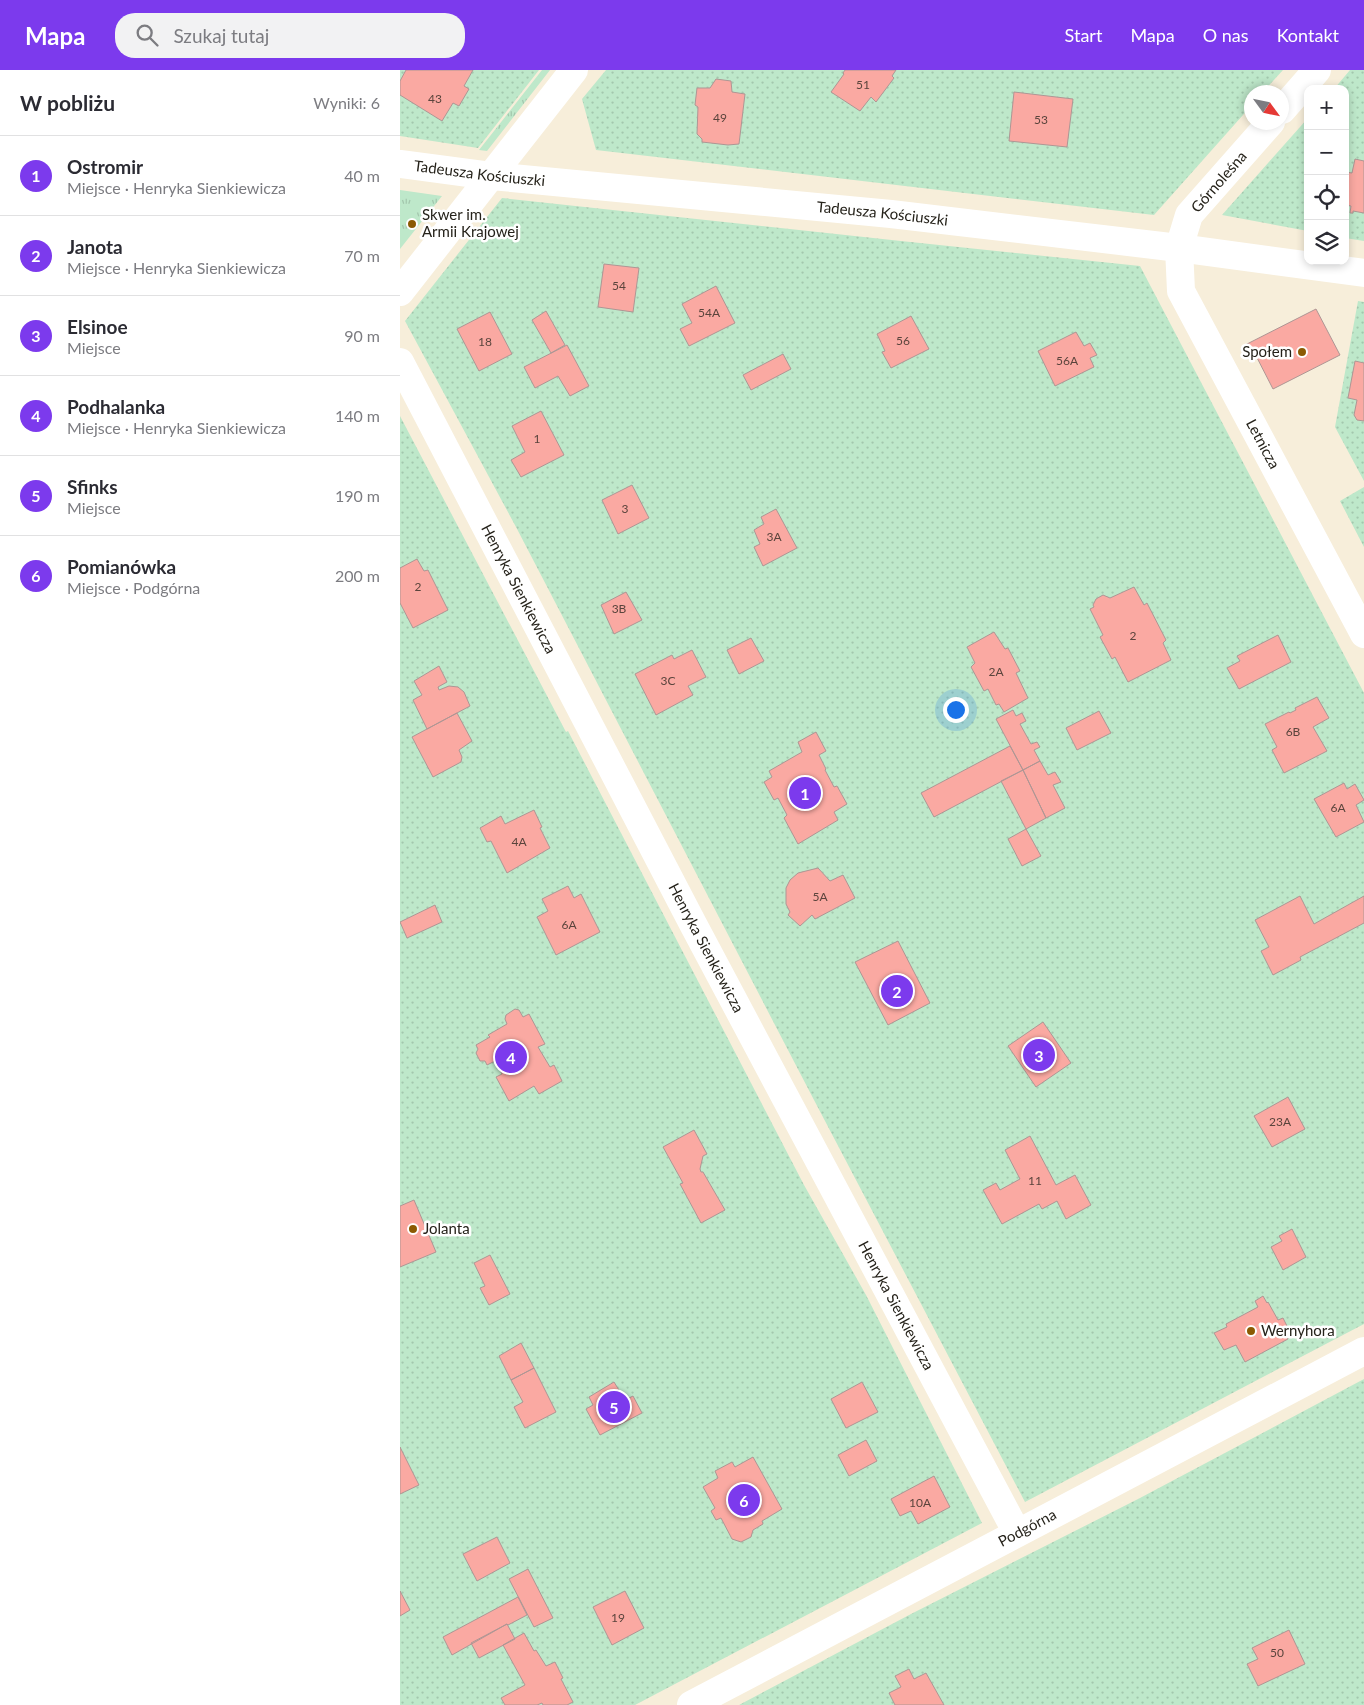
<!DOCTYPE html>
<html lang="pl">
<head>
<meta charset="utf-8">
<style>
	body { margin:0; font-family:Lato,sans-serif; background:#f2f2f3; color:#2b2b33 }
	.controls { position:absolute; right:15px; top:15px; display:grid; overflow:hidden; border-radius:10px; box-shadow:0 2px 8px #0003 }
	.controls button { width:45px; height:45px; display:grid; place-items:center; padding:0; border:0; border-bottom:1px solid #e1e1e2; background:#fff; color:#2b2b33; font:25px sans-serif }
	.compass { position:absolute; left:844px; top:15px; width:45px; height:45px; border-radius:50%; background:#fff; box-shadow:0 2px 8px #0003; rotate:123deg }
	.you { position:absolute; left:555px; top:639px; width:18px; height:18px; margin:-12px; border:4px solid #fff; border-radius:50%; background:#1a73e8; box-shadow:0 0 0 8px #1a73e833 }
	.badge { display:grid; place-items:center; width:32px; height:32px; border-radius:50%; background:#7c3aed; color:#fff; font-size:16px; font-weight:700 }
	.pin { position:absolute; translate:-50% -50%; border:2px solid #fff; box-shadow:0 1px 5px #0006 }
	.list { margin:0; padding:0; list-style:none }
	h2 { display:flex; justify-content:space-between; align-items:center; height:65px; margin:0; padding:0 20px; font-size:21px }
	h2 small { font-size:16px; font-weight:400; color:#7c7c81 }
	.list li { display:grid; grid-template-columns:32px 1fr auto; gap:15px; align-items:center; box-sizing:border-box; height:80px; padding:0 20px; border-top:1px solid #e1e1e2 }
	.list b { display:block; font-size:19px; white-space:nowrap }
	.list p { margin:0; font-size:16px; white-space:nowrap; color:#7c7c81 }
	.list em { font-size:16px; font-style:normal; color:#7c7c81 }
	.icon { flex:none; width:28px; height:28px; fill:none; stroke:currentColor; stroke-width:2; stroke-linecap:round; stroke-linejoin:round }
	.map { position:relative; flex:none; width:964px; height:1635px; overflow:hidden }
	header { display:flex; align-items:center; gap:30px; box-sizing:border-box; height:70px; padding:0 25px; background:#7c3aed; color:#fff }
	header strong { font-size:24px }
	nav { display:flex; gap:28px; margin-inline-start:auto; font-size:18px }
	.search { width:350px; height:45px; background:#f2f2f3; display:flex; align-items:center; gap:12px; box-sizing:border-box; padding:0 18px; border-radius:20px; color:#7c7c81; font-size:19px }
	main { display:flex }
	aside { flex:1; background:#fff }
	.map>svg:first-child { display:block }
	.grass { fill:url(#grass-tufts) }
	.park { fill:url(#park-dots) }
	.building { fill:#faa9a2; stroke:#ae9694 }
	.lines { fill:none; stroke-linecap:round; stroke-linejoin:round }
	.minor { stroke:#fff; stroke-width:28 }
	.tertiary { stroke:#fff; stroke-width:28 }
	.poi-dot { fill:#8b5a03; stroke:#fff; stroke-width:2 }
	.labels { text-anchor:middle; stroke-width:5; stroke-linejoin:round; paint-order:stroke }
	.number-label { font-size:12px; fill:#5a443c }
	.street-label { font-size:15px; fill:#25221a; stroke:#fff }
	.poi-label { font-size:15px; fill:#25221a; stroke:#fff; text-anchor:start }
</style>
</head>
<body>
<header>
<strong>Mapa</strong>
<div class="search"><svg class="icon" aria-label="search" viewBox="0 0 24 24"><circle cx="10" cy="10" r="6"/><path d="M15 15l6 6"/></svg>Szukaj tutaj</div>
<nav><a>Start</a><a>Mapa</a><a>O nas</a><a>Kontakt</a></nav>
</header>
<main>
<aside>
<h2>W pobliżu<small>Wyniki: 6</small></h2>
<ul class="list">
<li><span class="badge">1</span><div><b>Ostromir</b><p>Miejsce · Henryka Sienkiewicza</p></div><em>40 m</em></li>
<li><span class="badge">2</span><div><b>Janota</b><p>Miejsce · Henryka Sienkiewicza</p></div><em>70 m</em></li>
<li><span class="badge">3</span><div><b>Elsinoe</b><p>Miejsce</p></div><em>90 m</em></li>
<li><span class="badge">4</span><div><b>Podhalanka</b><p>Miejsce · Henryka Sienkiewicza</p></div><em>140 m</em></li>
<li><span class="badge">5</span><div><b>Sfinks</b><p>Miejsce</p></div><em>190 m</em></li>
<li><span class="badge">6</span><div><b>Pomianówka</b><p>Miejsce · Podgórna</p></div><em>200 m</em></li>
</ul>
</aside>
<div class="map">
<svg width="964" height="1635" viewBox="0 0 964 1635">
	<defs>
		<pattern id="grass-tufts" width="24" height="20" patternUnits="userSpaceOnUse" patternTransform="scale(1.25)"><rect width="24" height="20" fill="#bee8ca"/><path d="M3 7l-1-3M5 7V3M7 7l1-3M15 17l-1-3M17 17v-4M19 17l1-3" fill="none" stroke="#a3c7ad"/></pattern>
		<pattern id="park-dots" width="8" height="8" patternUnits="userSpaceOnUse" patternTransform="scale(1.25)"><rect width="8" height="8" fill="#bee8ca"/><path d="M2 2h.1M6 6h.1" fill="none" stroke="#a3c7ad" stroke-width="1.8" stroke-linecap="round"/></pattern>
	</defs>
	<rect width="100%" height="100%" fill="#f7eeda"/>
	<path class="grass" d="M142 0H150L87 81 79 80Z
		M0 120 42 126 0 179Z"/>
	<path class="park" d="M0 0H139L78 78 0 66Z
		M206 0H883L863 22H852L851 36 754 145 196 80 182 29Z
		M950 0H964V171L945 168V19H934Z
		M908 48V161L822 145Z
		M102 128 501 171 740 196 964 623V1254L625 1432 414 1030 116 457 5 251Z
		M958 231 964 232V411L935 357Z
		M0 346 166 662 168 661 404 1115 466 1225 582 1453 235 1635H0Z
		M964 417V477L940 431Z
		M964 1309V1635H339L511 1544 740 1428Z"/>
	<path class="building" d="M6 0H73L64 16 69 19 59 36 53 33 42 51 0 25V11Z
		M445 0H496L492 6 494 8 476 32 471 27 460 41 431 22 444 4 443 3Z
		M316 9 331 11 332 22 345 24 339 74 328 75 302 72V69L297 64 298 37 295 35 297 18H310Z
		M614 22 673 29 667 77 609 71Z
		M955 89 964 91V143L953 141V143H950L951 136 945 135V102L952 103Z
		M204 194 239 198 233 242 198 237Z
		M316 216 335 253 289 276 280 259 292 253 282 234Z
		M916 239 940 285 873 319 851 276 847 278 845 275Z
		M146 241 165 275 151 283 132 250Z
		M90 242 112 284 79 301 57 259Z
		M511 246 529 279 491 298 482 282 485 281 477 264Z
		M676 262 684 276 690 273 697 285 690 288 694 297 655 316 638 281Z
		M167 275 189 316 170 326 158 306 135 318 124 297Z
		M383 284 391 299 351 320 343 305Z
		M955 291 964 293V351L957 350 954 345 957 330 948 328Z
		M141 341 164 385 121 407 111 390 125 382 112 356Z
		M232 415 249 448 218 464 202 430Z
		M376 439 397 478 363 496 354 477 360 474 354 460 364 454 361 447Z
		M17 489 24 501 28 500 48 540 13 558 0 533V498Z
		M734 517 744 535 747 533 766 570 763 573 771 590 728 612 715 587 712 589 700 567 703 565 690 539 694 537 693 535 696 529 703 525 710 528Z
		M226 522 242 550 214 564 201 535Z
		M594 562 605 579 608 578 620 601 616 603 628 628 604 642 599 634 596 635 588 619 584 621 571 597 575 593 567 577Z
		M878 565 891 592 839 619 827 598 840 591 837 586Z
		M351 568 364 591 339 604 327 580Z
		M292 580 306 607 288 616 293 625 256 645 235 604 272 585 274 589Z
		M39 596 47 612 38 617 39 620 49 616 58 617 64 622 70 636 27 659 13 630 22 625 14 611Z
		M917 627 929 648 913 657 927 681 884 703 872 680 877 677 865 654 889 642 890 643 896 640 895 638Z
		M613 640 616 646 622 643 626 651 620 654 631 674 637 672 640 677 634 680 640 691 623 700 596 649Z
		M699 641 711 663 677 680 666 658Z
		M57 643 72 671 59 680 62 687 61 692 33 707 12 667Z
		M416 662 426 681 419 685 426 699 425 700 434 717 437 716 447 734 434 742 438 750 398 774 384 748 387 745 378 728 374 730 364 712 372 707 369 701 402 682 398 672Z
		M610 676 623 700 534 747 521 723Z
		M640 691 648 705 655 702 661 712 653 715 665 738 646 748 623 700Z
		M623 700 646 748 626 759 601 711Z
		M944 713 947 719 955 714 964 730 956 735 964 752 936 767 914 729Z
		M134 740 142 757 140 758 150 778 107 803 91 771 87 772 80 758 101 746 105 754Z
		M626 759 641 786 622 796 608 769Z
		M418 798 430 811 443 805 455 828 415 849 412 845 400 856 388 845 390 842 386 834V818L390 810 398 803Z
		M168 816 174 828 181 824 200 862 156 885 137 847 148 841 142 829Z
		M900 826 914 854 964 826V853L900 887 901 890 873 905 861 881 869 877 855 850Z
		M35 835 42 852 7 868 0 852Z
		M498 871 530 933 488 955 455 892Z
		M115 939 119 940 123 947 129 944 145 974 138 977 150 997 154 995 162 1011 139 1024 134 1016 109 1031 96 1007 102 1004 95 991 87 995 85 991H80L76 983 78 979 76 975 90 967 88 965 107 954 105 949 106 945Z
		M643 952 671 993 636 1017 608 976Z
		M888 1027 905 1059 872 1077 854 1046Z
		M294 1060 307 1084 303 1086 300 1099 301 1102H303L325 1140 301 1153 280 1114 283 1113 263 1077Z
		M630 1066 656 1115 675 1105 691 1135 666 1149 657 1131 642 1139 639 1134 602 1154 583 1120 596 1113 600 1120 620 1109 605 1080Z
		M14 1130 36 1182 0 1197V1136Z
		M892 1159 906 1187 883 1200 871 1177 882 1171 879 1166Z
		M90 1185 110 1224 89 1235 80 1218 85 1216 74 1193Z
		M863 1226 867 1233 868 1232 878 1250 883 1248 887 1256 882 1259 888 1269 845 1292 836 1275 824 1280 814 1263 827 1257 826 1254 858 1237 855 1231Z
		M121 1273 134 1298 111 1310 99 1286Z
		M134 1298 156 1342 125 1358 114 1337 123 1332 111 1310Z
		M214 1312 225 1330 233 1326 242 1343 200 1365 186 1339 193 1335 189 1327Z
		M462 1312 478 1342 446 1358 431 1329Z
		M466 1370 477 1391 449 1406 438 1385Z
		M0 1377 19 1415 0 1424Z
		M353 1387 382 1439 362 1451 363 1454 353 1460 351 1467 341 1472 332 1469 321 1448 316 1450 311 1441 315 1438 303 1417 318 1408 315 1401 332 1392 335 1397Z
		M534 1406 550 1437 518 1454 511 1441 500 1446 491 1429Z
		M97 1467 110 1493 77 1511 63 1484Z
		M128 1499 153 1548 134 1557 109 1509Z
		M0 1521 10 1540 0 1546Z
		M225 1521 244 1558 212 1575 193 1537Z
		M118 1527 127 1545 108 1555 107 1554 52 1585 43 1567Z
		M107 1554 115 1569 79 1588 71 1573Z
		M889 1560 905 1594 858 1616 847 1594 858 1589 852 1578Z
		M124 1563 134 1581 136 1580 146 1596 155 1592 163 1608 161 1609 173 1632 167 1635H143L142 1633 137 1635H105L101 1628 125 1615 103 1575Z
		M509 1599 514 1609 526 1603 544 1635H495L489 1623 501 1617 495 1606Z"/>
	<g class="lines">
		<g class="minor">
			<path d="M882 40 917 0"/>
			<path id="s1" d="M871 52 789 145 779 178 781 221 964 564"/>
			<path d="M0 222 174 0"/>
			<path id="s2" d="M0 292 293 854 617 1463"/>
			<path id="s3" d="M291 1635 964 1281"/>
		</g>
		<path class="tertiary" id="s4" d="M0 94 91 106 491 144 779 178 964 203"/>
	</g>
	<g class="poi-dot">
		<circle cx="12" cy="154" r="5"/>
		<circle cx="902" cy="282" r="5"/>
		<circle cx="13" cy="1159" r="5"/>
		<circle cx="851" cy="1261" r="5"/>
	</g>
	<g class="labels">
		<g class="number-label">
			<text x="463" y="19">51</text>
			<text x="35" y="33">43</text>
			<text x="320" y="52">49</text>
			<text x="641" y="54">53</text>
			<text x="219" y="220">54</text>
			<text x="309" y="247">54A</text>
			<text x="503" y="275">56</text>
			<text x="85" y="276">18</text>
			<text x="667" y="295">56A</text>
			<text x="137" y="373">1</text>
			<text x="225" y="443">3</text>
			<text x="374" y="471">3A</text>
			<text x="18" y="521">2</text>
			<text x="219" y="543">3B</text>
			<text x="733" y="570">2</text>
			<text x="596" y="606">2A</text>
			<text x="268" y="615">3C</text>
			<text x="893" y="666">6B</text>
			<text x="938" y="742">6A</text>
			<text x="119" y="776">4A</text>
			<text x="420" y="831">5A</text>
			<text x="169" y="859">6A</text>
			<text x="880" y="1056">23A</text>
			<text x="635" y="1115">11</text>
			<text x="520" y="1437">10A</text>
			<text x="218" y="1552">19</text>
			<text x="877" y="1587">50</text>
		</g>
		<g class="street-label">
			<text dy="5" stroke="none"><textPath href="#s4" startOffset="80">Tadeusza Kościuszki</textPath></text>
			<text transform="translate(819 112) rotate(-49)" y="5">Górnoleśna</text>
			<text dy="5" stroke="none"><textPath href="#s4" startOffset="485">Tadeusza Kościuszki</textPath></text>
			<text dy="5" stroke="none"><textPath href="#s1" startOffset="375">Letnicza</textPath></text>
			<text dy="5" stroke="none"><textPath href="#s2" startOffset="256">Henryka Sienkiewicza</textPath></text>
			<text dy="5" stroke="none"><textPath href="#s2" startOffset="661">Henryka Sienkiewicza</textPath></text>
			<text dy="5" stroke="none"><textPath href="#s2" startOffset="1066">Henryka Sienkiewicza</textPath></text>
			<text dy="5" stroke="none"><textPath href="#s3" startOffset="380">Podgórna</textPath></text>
		</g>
		<g class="poi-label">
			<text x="22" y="150">Skwer im.<tspan x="22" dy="17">Armii Krajowej</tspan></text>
			<text x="892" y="287" text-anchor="end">Społem</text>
			<text x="23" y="1164">Jolanta</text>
			<text x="861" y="1266">Wernyhora</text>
		</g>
	</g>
</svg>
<div class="controls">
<button>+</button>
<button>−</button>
<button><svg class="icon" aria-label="locate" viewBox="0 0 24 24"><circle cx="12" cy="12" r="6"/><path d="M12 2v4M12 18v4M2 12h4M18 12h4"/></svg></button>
<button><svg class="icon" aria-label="layers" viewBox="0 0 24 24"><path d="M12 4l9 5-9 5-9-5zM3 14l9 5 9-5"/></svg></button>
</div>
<svg class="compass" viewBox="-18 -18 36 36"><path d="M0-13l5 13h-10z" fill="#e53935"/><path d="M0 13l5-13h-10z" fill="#7c7c81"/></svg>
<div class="you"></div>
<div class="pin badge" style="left:405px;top:723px">1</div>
<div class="pin badge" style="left:497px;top:921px">2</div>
<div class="pin badge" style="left:639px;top:985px">3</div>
<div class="pin badge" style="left:111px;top:987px">4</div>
<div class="pin badge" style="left:214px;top:1337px">5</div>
<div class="pin badge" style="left:344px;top:1430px">6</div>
</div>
</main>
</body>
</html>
